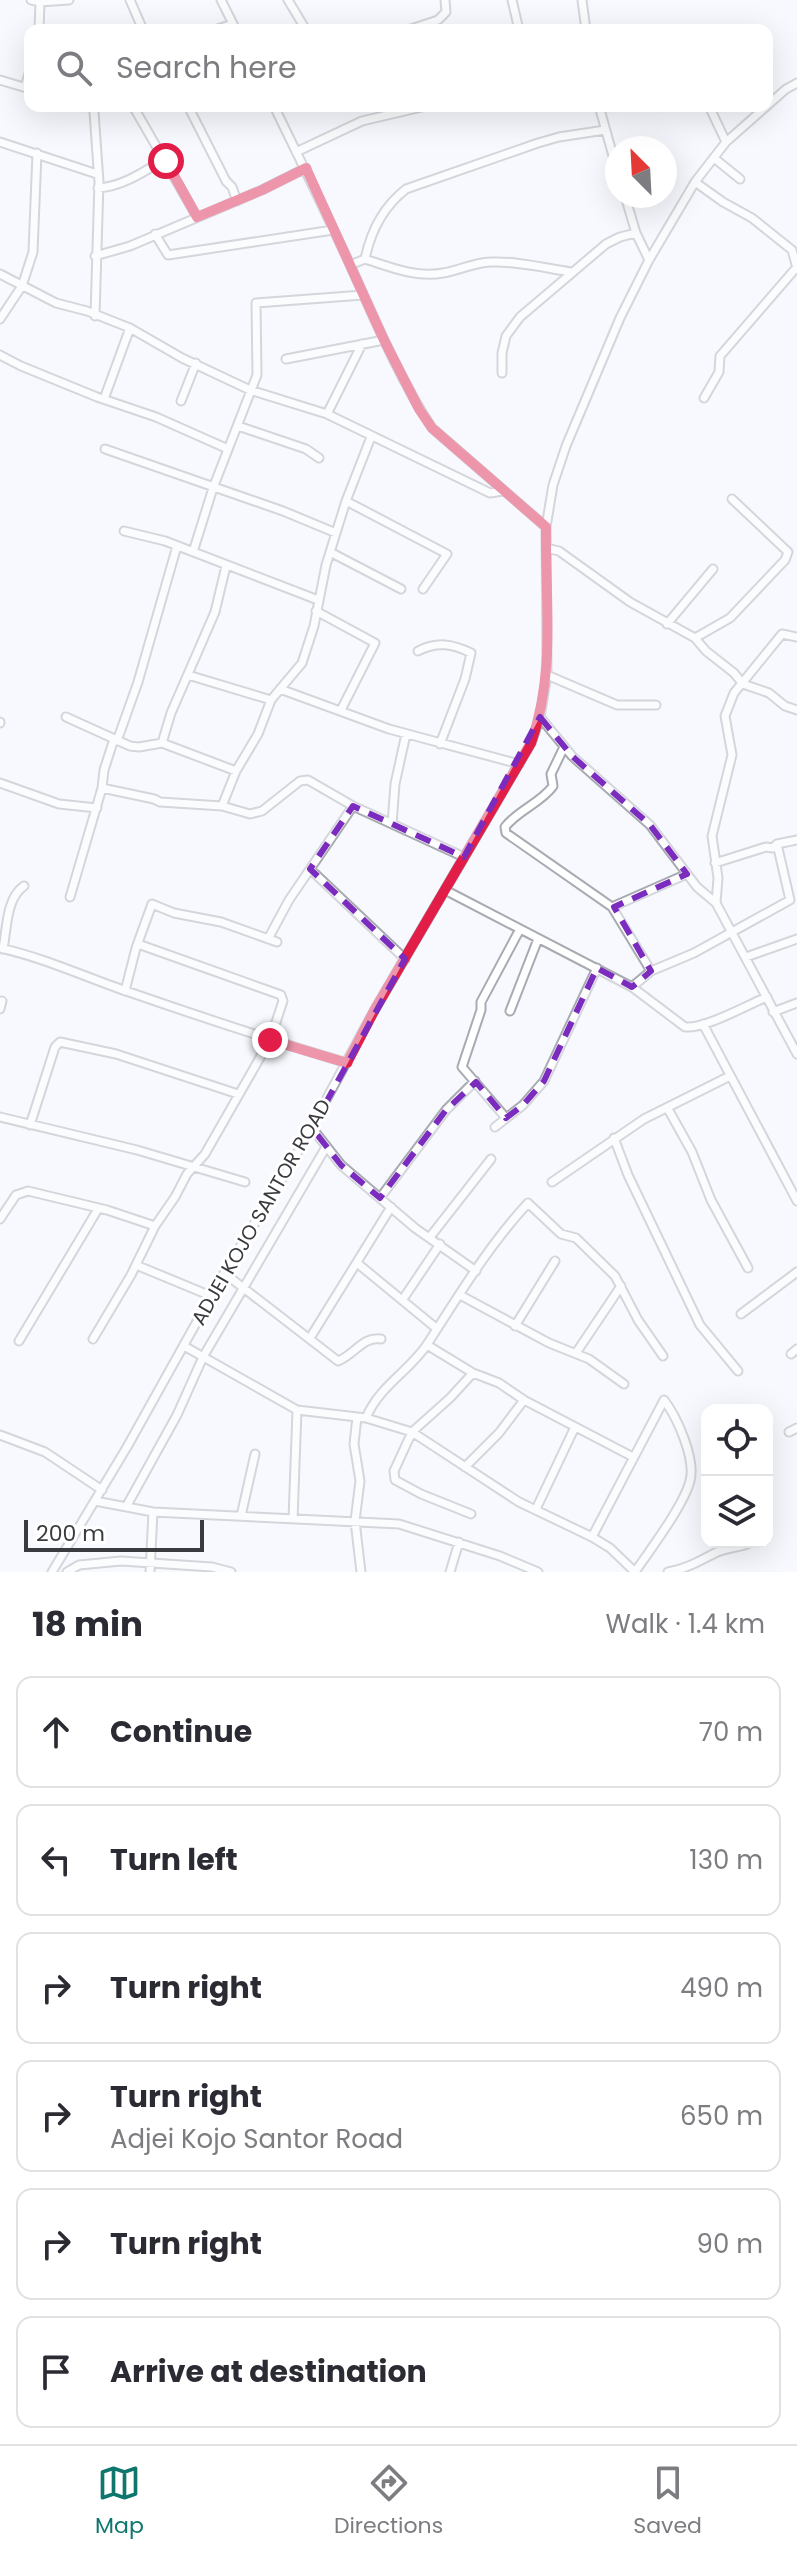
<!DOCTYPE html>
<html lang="en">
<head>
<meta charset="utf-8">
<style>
	body { margin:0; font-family:Poppins,sans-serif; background:#f7f7f7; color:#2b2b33 }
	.controls { position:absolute; right:24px; bottom:24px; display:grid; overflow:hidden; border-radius:16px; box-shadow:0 8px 32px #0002 }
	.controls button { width:72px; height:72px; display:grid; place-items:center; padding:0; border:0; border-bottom:2px solid #e1e1e2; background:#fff; color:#2b2b33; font:40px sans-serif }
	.compass { position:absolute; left:605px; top:136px; width:72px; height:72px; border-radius:50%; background:#fff; box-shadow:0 8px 32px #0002; rotate:336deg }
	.scale { position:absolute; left:24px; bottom:20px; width:180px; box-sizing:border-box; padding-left:8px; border:4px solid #3a3b3e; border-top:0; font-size:22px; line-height:28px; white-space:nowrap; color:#3a3b3e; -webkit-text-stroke:6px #fff; paint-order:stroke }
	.stop { position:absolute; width:24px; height:24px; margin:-18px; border:6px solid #e11d48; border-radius:50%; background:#fff }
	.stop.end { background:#e11d48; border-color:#fff; box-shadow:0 2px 8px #0008 }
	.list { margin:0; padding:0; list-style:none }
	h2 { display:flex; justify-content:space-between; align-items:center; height:104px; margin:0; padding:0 32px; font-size:34px }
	h2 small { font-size:26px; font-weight:400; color:#7c7c81 }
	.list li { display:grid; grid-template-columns:52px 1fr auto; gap:24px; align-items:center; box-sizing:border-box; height:112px; margin:0 16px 16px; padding:0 16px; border:2px solid #e1e1e2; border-radius:16px }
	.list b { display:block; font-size:30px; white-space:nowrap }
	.list p { margin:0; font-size:26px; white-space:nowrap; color:#7c7c81 }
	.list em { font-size:26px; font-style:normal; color:#7c7c81 }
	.icon { flex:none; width:44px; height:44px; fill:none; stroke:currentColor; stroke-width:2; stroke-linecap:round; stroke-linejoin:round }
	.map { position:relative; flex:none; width:797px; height:1572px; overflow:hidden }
	.search { position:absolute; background:#fff; box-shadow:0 8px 32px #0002; left:24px; right:24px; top:24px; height:88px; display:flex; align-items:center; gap:20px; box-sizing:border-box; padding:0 28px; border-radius:16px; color:#7c7c81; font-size:30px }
	.sheet { height:872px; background:#fff }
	nav { display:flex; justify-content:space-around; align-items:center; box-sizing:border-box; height:112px; border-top:2px solid #e1e1e2; background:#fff; font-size:22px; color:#7c7c81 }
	nav a { display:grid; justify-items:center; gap:4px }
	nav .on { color:#0f766e }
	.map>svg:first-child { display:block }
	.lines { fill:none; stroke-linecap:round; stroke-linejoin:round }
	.minor-casing { stroke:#a8abb1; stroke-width:11 }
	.minor { stroke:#fff; stroke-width:7 }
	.route { stroke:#e11d48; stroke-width:10 }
	.marked { fill:none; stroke:#7b2cbf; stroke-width:6; stroke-dasharray:16 10; stroke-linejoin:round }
	.labels { text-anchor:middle; stroke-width:6; stroke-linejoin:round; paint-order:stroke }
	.street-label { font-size:20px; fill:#3a3b3e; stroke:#fff }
</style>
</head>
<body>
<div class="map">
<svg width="797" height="1572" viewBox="0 0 797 1572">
	<rect width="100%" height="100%" fill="#f7f9fe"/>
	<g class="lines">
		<defs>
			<path id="minor" d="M31 0 40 2 39 30
				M130 0 143 30
				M221 0 236 30
				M288 0 306 30
				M512 0 519 30
				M582 0 586 30
				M40 2 69 0
				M214 30 233 24
				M408 30 438 20 446 12 445 0
				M0 80 30 89
				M25 87 30 70
				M86 106 92 108 94 112 99 182 95 316
				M133 106 197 217
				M188 106 226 181 232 187 237 201
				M274 106C300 160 326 212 351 267 376 322 399 378 432 428L546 527
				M599 106 617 170
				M709 106 726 142
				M0 142 97 174
				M296 152 362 121 426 106
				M714 158 740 179
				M695 182 723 202 752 218 792 250 797 268
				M98 188C122 187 145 171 165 159
				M625 196 636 233 649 260
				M155 234 168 255 333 230
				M95 256 130 246 262 190 306 168
				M365 259C390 267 416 278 443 273 461 270 471 263 491 262 517 261 545 268 571 272
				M350 265 365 259C371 230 383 207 406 189L538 143 559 137 605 130
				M0 274 56 303 87 311 130 328 182 358 250 390 327 414 490 493 503 491
				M0 319 22 286 33 252 37 153
				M0 355 21 366 97 397 156 417 228 449
				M286 359 384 340
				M502 373V353L506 336 520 317 606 244 620 237 636 233
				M704 398 719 372 720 356 796 268
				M104 399 130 328
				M181 401 196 363
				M327 414 362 344
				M238 426 306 449 319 458
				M105 449 283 511 336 533
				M346 501 447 554 423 589
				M124 531 165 541 318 600
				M546 548 559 551 630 602 695 638 706 651 734 673 743 684 769 693 785 706 797 710
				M193 552 213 488 257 375 256 303 363 295
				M330 552 401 589
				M226 566 215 612 171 713 162 743 236 771
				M316 611 375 643 341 710
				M667 624 713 569
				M695 638 730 618 785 560 788 552 732 499
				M418 651C437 641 453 644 471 653L465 679 440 744
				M188 675 271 700
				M547 675 617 705H656
				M280 689 389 729 519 764
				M66 717 130 746 139 747 162 743
				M540 717 572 756 650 825 697 887 716 903 797 1054
				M0 723V722
				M117 741 138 682 177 546
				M564 747 551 774 553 786C541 803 518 810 505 827L506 833 612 907 651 971 632 987
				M0 783 59 804 97 808
				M102 788 104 770 114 739
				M222 806 236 771 258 734 271 700 302 663 314 626 326 565 346 501 371 437
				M392 824 395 784 406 734
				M777 844 797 840
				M310 869 405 959
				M445 890 632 987 685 1027C705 1029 747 1005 767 997
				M70 897 102 788 154 799 160 802 222 806 250 814 262 811 300 781 308 780 353 806 464 857
				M716 903 718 878 712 836 732 755 725 716 734 693 782 634 797 637
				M612 907 687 874
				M268 939 289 900 353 806
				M0 948C45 958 85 977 129 992 201 1017 274 1041 347 1063
				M3 949C7 929 6 898 24 886
				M746 957 797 939
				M651 971 694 953 790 900 777 844 773 848 766 847 715 863
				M125 991 136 948 152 904 174 913 221 922 277 942
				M0 1009 2 1001
				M510 1011 538 939
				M773 1012 797 1003
				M703 1024 797 1201
				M668 1109 692 1152 711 1200 748 1268
				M0 1117 137 1150 245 1182
				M506 1118 462 1067 481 1010V1002L520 929
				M30 1125 55 1047 60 1042 116 1054 238 1094
				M495 1127 523 1105 544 1081 597 968
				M312 1128 341 1165 415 1228 476 1271
				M614 1138 628 1175 700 1325 738 1371
				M552 1182 644 1119 730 1076
				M380 1198 446 1110 475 1081
				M0 1219 16 1195 28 1191 107 1210 155 1226
				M430 1237 491 1159
				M357 1263 436 1328
				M136 1265 211 1296
				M224 1273 338 1361C354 1355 363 1336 381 1339
				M460 1295 549 1343 589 1359 624 1384
				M403 1299 440 1244
				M741 1314 797 1272
				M515 1326 555 1261
				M310 1338 391 1207
				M93 1339 131 1275 155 1226 175 1197 187 1174 205 1154 270 1040 283 1001 281 995 138 944
				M19 1341 98 1209
				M427 1345 473 1373
				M184 1346 297 1410 366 1418 412 1432 519 1502 592 1537 610 1548 635 1572
				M576 1353 621 1286
				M791 1354 797 1349
				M357 1417 354 1444 360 1481 355 1521 361 1572
				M366 1418C379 1386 410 1371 428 1343 459 1295 489 1245 528 1203L561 1234 576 1238 615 1276 638 1320 663 1356
				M789 1432 797 1428
				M0 1435 45 1452 102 1490
				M465 1467 499 1433 524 1400
				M95 1501 153 1512 399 1524 500 1556 538 1572
				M126 1507 177 1415 203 1357 326 1147
				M536 1509 575 1427
				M471 1514 421 1494 395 1480 394 1471 412 1432 450 1398 473 1373 499 1383 524 1400 633 1457
				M241 1516 255 1454
				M293 1519 297 1410
				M592 1537 664 1400C677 1417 696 1459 690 1481 684 1505 650 1550 635 1572
				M52 1572 127 1447 224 1273 293 1161 375 1009 531 743 540 717 547 675 546 527 553 485 566 446 620 318 649 260 695 182 726 142 786 89 797 83
				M67 1572 79 1565 121 1561 212 1567 231 1572
				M150 1572 153 1512
				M450 1572 459 1542
				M668 1572C686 1569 699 1561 715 1553 727 1547 740 1548 752 1542"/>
		</defs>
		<use href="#minor" class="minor-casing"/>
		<use href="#minor" class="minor"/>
	</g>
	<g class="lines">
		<path class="route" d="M166 161 197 217 262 190 306 168 384 340 419 409 432 428 546 527C545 601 556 672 531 743L375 1009 347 1063 270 1040"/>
	</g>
	<path d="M0 0H797V1572H0ZM540 717 572 756 650 825 687 874 614 907 651 971 632 987 597 968 544 1081 523 1105 506 1118 476 1082 446 1110 380 1198 341 1165 312 1128 405 959 310 869 353 806 464 857Z" fill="#f7f9fe" fill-opacity=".55" fill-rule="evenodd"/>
	<path class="marked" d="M540 717 572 756 650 825 687 874 614 907 651 971 632 987 597 968 544 1081 523 1105 506 1118 476 1082 446 1110 380 1198 341 1165 312 1128 405 959 310 869 353 806 464 857Z"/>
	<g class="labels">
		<g class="street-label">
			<text transform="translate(261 1212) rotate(-60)" y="7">ADJEI KOJO SANTOR ROAD</text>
		</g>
	</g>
</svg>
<div class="controls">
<button><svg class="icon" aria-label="locate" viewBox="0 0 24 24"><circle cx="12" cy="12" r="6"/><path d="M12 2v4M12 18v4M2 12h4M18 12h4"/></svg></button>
<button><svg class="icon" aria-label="layers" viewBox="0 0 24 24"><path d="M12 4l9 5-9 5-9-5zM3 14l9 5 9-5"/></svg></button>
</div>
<svg class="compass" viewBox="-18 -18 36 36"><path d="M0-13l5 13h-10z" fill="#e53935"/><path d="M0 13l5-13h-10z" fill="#7c7c81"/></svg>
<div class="scale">200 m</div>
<div class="stop" style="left:166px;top:161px"></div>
<div class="stop end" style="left:270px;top:1040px"></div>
<div class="search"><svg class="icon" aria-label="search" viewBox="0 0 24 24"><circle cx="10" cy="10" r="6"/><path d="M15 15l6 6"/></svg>Search here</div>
</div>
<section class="sheet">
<h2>18 min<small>Walk · 1.4 km</small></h2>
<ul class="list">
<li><svg class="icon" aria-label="ahead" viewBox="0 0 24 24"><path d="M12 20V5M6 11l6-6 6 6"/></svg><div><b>Continue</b></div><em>70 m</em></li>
<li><svg class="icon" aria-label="left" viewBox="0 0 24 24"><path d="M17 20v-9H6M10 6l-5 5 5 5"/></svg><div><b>Turn left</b></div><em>130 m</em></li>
<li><svg class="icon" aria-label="right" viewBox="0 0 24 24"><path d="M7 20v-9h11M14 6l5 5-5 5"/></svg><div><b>Turn right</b></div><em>490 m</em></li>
<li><svg class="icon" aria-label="right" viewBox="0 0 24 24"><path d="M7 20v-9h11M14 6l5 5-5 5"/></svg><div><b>Turn right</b><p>Adjei Kojo Santor Road</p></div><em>650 m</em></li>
<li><svg class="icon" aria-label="right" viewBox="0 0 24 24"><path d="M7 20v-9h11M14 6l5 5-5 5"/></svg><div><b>Turn right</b></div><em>90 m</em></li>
<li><svg class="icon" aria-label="arrive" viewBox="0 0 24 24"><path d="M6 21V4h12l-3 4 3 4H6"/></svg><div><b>Arrive at destination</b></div></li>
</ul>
</section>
<nav>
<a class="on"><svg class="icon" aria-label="map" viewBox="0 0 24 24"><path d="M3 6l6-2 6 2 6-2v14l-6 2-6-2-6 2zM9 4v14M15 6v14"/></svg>Map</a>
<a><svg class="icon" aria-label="directions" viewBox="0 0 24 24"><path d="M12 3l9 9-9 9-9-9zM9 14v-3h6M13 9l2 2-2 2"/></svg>Directions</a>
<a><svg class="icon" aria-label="saved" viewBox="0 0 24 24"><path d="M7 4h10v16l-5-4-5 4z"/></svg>Saved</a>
</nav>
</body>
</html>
